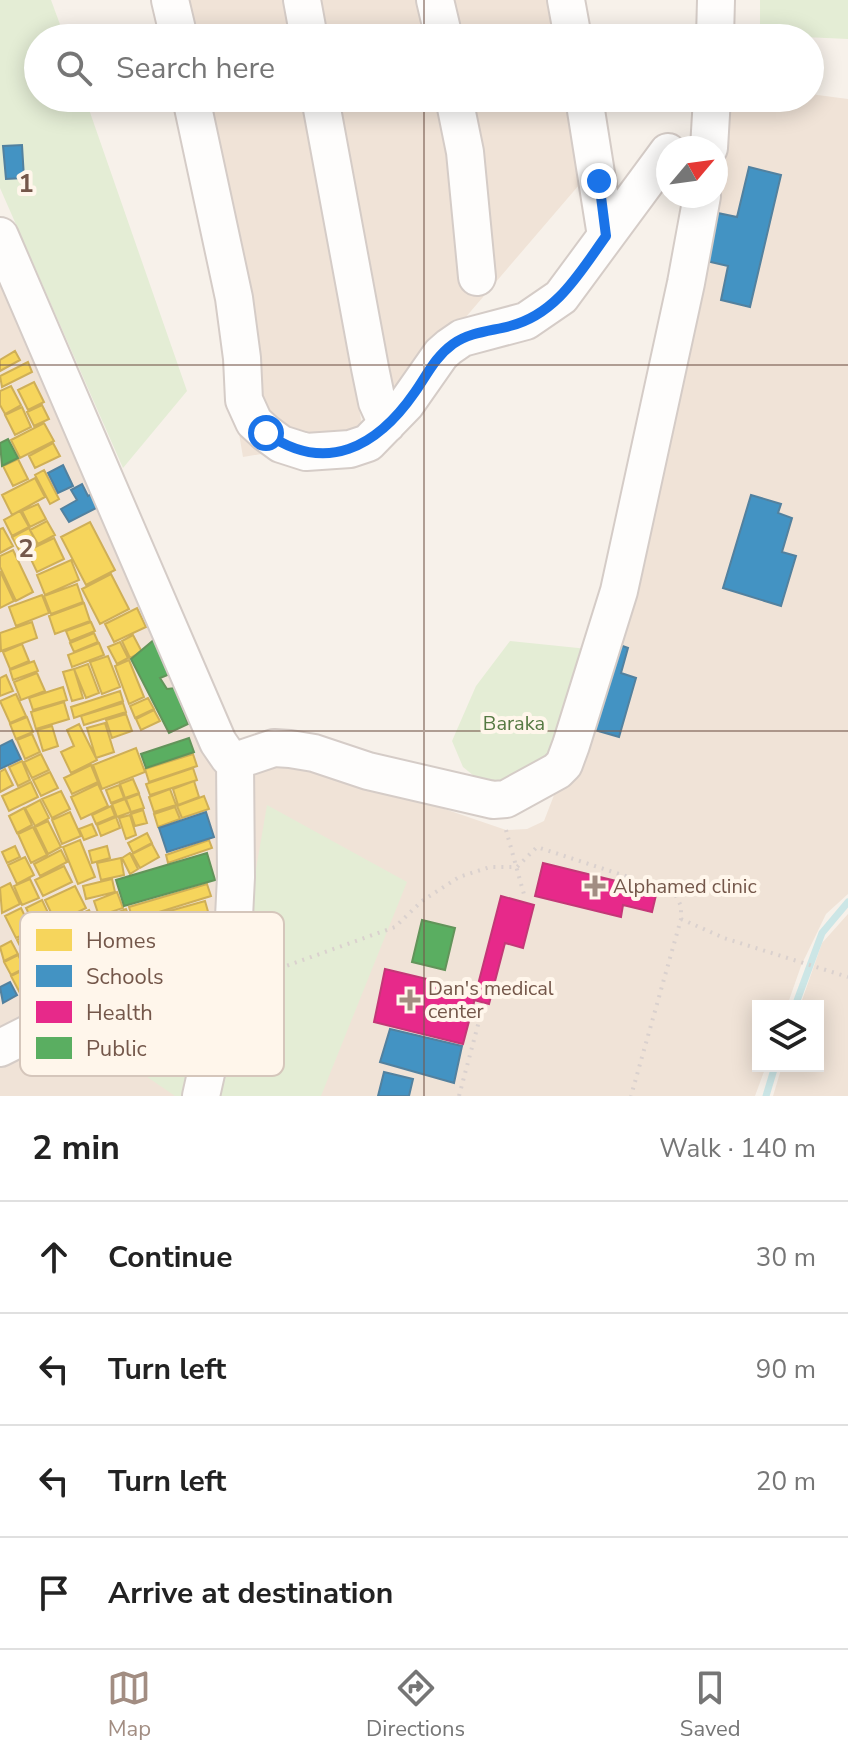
<!DOCTYPE html>
<html lang="en">
<head>
<meta charset="utf-8">
<style>
	body { margin:0; font-family:"Nunito Sans",sans-serif; background:#f2f2f2; color:#222 }
	.controls { position:absolute; right:24px; bottom:24px; display:grid; overflow:hidden; border-radius:0px; box-shadow:0 4px 20px #0003 }
	.controls button { width:72px; height:72px; display:grid; place-items:center; padding:0; border:0; border-bottom:2px solid #e0e0e0; background:#fff; color:#222; font:40px sans-serif }
	.compass { position:absolute; left:656px; top:136px; width:72px; height:72px; border-radius:50%; background:#fff; box-shadow:0 4px 20px #0003; rotate:61deg }
	.stop { position:absolute; width:24px; height:24px; margin:-18px; border:6px solid #1a73e8; border-radius:50%; background:#fff }
	.stop.end { background:#1a73e8; border-color:#fff; box-shadow:0 2px 8px #0008 }
	.list { margin:0; padding:0; list-style:none }
	h2 { display:flex; justify-content:space-between; align-items:center; height:104px; margin:0; padding:0 32px; font-size:34px }
	h2 small { font-size:26px; font-weight:400; color:#767676 }
	.list li { display:grid; grid-template-columns:52px 1fr auto; gap:24px; align-items:center; box-sizing:border-box; height:112px; padding:0 32px; border-top:2px solid #e0e0e0 }
	.list b { display:block; font-size:30px; white-space:nowrap }
	.list em { font-size:26px; font-style:normal; color:#767676 }
	.icon { flex:none; width:44px; height:44px; fill:none; stroke:currentColor; stroke-width:2; stroke-linecap:round; stroke-linejoin:round }
	.map { position:relative; flex:none; width:848px; height:1096px; overflow:hidden }
	.search { position:absolute; background:#fff; box-shadow:0 4px 20px #0003; left:24px; right:24px; top:24px; height:88px; display:flex; align-items:center; gap:20px; box-sizing:border-box; padding:0 28px; border-radius:44px; color:#767676; font-size:30px }
	.sheet { height:552px; background:#fff }
	nav { display:flex; justify-content:space-around; align-items:center; box-sizing:border-box; height:112px; border-top:2px solid #e0e0e0; background:#fff; font-size:22px; color:#767676 }
	nav a { display:grid; justify-items:center; gap:4px }
	nav .on { color:#a28d82 }
	.map>svg:first-child { display:block }
	.residential { fill:#f0e3d7 }
	.green { fill:#e4edd5 }
	.homes { fill:#f6d55c; stroke:#cfaf57; stroke-width:2 }
	.schools { fill:#4393c3; stroke:#52819f; stroke-width:2 }
	.health { fill:#e7298a; stroke:#c43777; stroke-width:2 }
	.public { fill:#5aae61; stroke:#62945a; stroke-width:2 }
	.lines { fill:none; stroke-linecap:round; stroke-linejoin:round }
	.stream { stroke:#cce6e6; stroke-width:7 }
	.minor-casing { stroke:#d5ccc7; stroke-width:40 }
	.path { stroke:#dad1ce; stroke-width:4; stroke-dasharray:2 6; stroke-linecap:butt }
	.minor { stroke:#fefdfc; stroke-width:36 }
	.route { stroke:#1a73e8; stroke-width:10 }
	.grid { fill:none; stroke:#74574a; stroke-width:2; stroke-opacity:0.55 }
	.poi-dot { fill:#a28d82; stroke:#fff6eb; stroke-width:3 }
	.labels { text-anchor:middle; stroke-width:8; stroke-linejoin:round; paint-order:stroke }
	.park-label { font-size:20px; fill:#557942; stroke:#fff6eb }
	.poi-label { font-size:20px; fill:#74574a; stroke:#fff6eb; text-anchor:start }
	.key { fill:#fff6eb; stroke:#d5c6bb; stroke-width:2 }
	.key-label { font-size:22px; fill:#74574a }
	.grid-label { font-size:26px; text-anchor:middle; font-weight:bold; fill:#74574a; stroke:#fff6eb; stroke-width:8; stroke-linejoin:round; paint-order:stroke }
</style>
</head>
<body>
<div class="map">
<svg width="848" height="1096" viewBox="0 0 848 1096">
	<rect width="100%" height="100%" fill="#f7f1ea"/>
	<path class="residential" d="M165 0H289L296 38H172Z
		M316 0H557L565 38H323Z
		M810 94 848 99V894L826 914 801 966 787 1006H758V1066H766L755 1096H0V255L205 727 506 830 527 829 544 821 568 759 716 196V148L725 98H810Z
		M182 98H306L364 437 243 457Z
		M333 98H577L591 171 387 409Z
		M848 914V1096H773L782 1066H818V1006H800L822 943Z"/>
	<path class="green" d="M0 0H51L65 38H38V98H85L187 391 123 468 0 188Z
		M760 0H848V39L760 35Z
		M510 641 588 649 556 760 495 793 463 767 452 741 476 686Z
		M267 805 407 882 321 1096H217Z
		M214 973 190 1096H175L102 1046 130 994Z"/>
	<path class="homes" d="M15 351 20 360 0 371V360Z
		M28 362 32 372 2 387 0 376Z
		M34 382 44 402 28 410 18 390Z
		M11 386 21 405 5 414 0 405V391Z
		M42 405 49 419 34 426 27 412Z
		M22 407 31 427 15 435 5 415Z
		M44 423 54 441 20 458 11 440Z
		M53 443 60 456 35 468 29 456Z
		M18 459 28 479 13 486 3 466Z
		M44 470 59 499 50 504 35 475Z
		M35 478 45 497 12 515 2 495Z
		M38 504 46 519 30 527 22 511Z
		M20 511 29 527 12 536 4 520Z
		M47 521 55 535 38 544 30 530Z
		M90 522 115 570 86 585 61 537Z
		M3 528 13 546 0 553V529Z
		M29 528 37 544 20 552 12 537Z
		M54 538 64 559 37 572 27 551Z
		M13 550 33 592 16 601 0 567V556Z
		M71 560 79 580 45 595 37 575Z
		M0 571 14 601 0 608Z
		M111 574 129 609 100 624 82 589Z
		M77 584 83 602 51 614 44 596Z
		M42 595 49 613 16 626 9 607Z
		M84 603 90 621 55 634 49 616Z
		M137 608 146 627 114 642 105 624Z
		M32 622 37 638 1 651 0 633Z
		M91 622 95 631 70 641 66 631Z
		M94 633 98 642 74 652 70 643Z
		M133 635 142 652 130 658 122 641Z
		M120 642 128 658 117 664 108 647Z
		M99 643 104 655 72 667 68 655Z
		M22 644 29 661 10 669 3 652Z
		M108 656 120 687 102 694 90 662Z
		M129 660 144 697 129 704 115 666Z
		M34 661 38 671 13 680 10 670Z
		M88 664 99 693 86 698 74 669Z
		M74 669 83 698 72 701 63 672Z
		M37 673 45 691 21 700 14 682Z
		M6 675 13 691 0 696V678Z
		M63 687 67 700 33 710 29 698Z
		M120 691 123 701 74 718 71 707Z
		M16 694 26 716 10 723 0 701Z
		M148 698 154 709 135 718 130 706Z
		M64 702 69 719 36 729 31 712Z
		M123 703 126 712 84 725 81 716Z
		M154 710 160 721 141 730 136 719Z
		M126 714 132 731 112 738 106 720Z
		M27 717 33 732 16 739 10 724Z
		M105 723 114 752 96 758 87 728Z
		M79 724 97 760 71 773 61 752 74 746 67 730Z
		M52 726 58 746 43 751 37 730Z
		M32 734 40 752 25 759 17 740Z
		M136 748 145 772 102 789 93 765Z
		M41 754 49 770 32 778 24 762Z
		M193 754 197 766 149 782 145 769Z
		M22 761 30 780 18 786 9 767Z
		M91 765 98 782 72 794 64 778Z
		M193 768 197 780 150 795 146 784Z
		M5 769 13 785 0 792V772Z
		M50 772 58 788 41 796 33 780Z
		M133 779 139 793 125 798 120 784Z
		M194 781 199 797 178 805 173 789Z
		M31 782 38 797 9 811 2 796Z
		M98 784 108 806 81 819 71 797Z
		M119 785 124 798 111 803 106 790Z
		M170 789 176 805 154 812 149 797Z
		M61 791 70 809 52 818 42 799Z
		M139 794 144 808 131 812 126 799Z
		M204 796 209 809 182 818 177 806Z
		M125 799 131 812 117 817 112 804Z
		M40 800 49 818 35 826 25 808Z
		M111 806 115 816 96 824 92 815Z
		M175 807 180 819 158 827 154 814Z
		M24 808 32 825 17 833 9 816Z
		M143 810 147 823 135 826 131 814Z
		M70 812 81 836 62 844 52 820Z
		M130 815 136 835 126 839 119 818Z
		M116 817 120 828 101 836 97 825Z
		M48 821 61 847 48 854 35 827Z
		M92 824 97 835 84 840 79 829Z
		M33 827 47 855 31 863 18 834Z
		M147 833 152 843 133 853 128 843Z
		M80 840 95 877 78 884 63 847Z
		M209 840 212 848 168 863 166 855Z
		M152 844 159 857 140 868 132 854Z
		M15 846 20 857 7 863 2 852Z
		M107 846 110 858 92 863 89 851Z
		M61 850 67 862 40 876 34 864Z
		M130 853 138 869 130 874 122 858Z
		M25 857 34 875 17 884 8 865Z
		M121 858 124 875 101 880 97 863Z
		M64 866 72 882 43 896 35 880Z
		M30 879 39 898 22 905 14 886Z
		M112 879 115 892 86 899 83 886Z
		M10 883 20 904 2 913 0 888Z
		M207 884 211 896 133 920 129 907Z
		M75 886 86 908 56 923 45 900Z
		M117 892 123 908 99 916 94 901Z
		M42 900 51 919 35 926 26 908Z
		M205 901 209 915 170 926 166 912Z
		M21 908 32 931 16 938 5 916Z
		M126 909 144 954 119 965 101 919Z
		M89 910 109 950 94 958 80 930 62 939 55 926Z
		M32 933 41 953 27 960 17 940Z
		M11 941 18 954 4 961 0 947Z
		M18 955 25 968 11 975 4 962Z
		M25 969 34 985 20 993 11 976Z"/>
	<path class="schools" d="M22 145 24 178 6 179 3 146Z
		M749 167 781 175 750 307 721 300 728 266 702 260 713 212 737 217Z
		M63 465 73 486 58 493 48 473Z
		M82 484 88 496 98 491 104 504 69 522 61 509 77 500 71 490Z
		M751 495 781 504 778 513 792 518 782 552 796 556 781 606 723 588Z
		M614 643 628 648 621 673 636 678 619 737 588 728Z
		M12 740 21 759 0 769V746Z
		M206 812 214 837 167 852 159 828Z
		M10 982 17 995 3 1003 0 987Z
		M390 1029 462 1046 454 1083 380 1062Z
		M384 1072 413 1079 409 1096H378Z"/>
	<path class="health" d="M543 863 657 891 652 912 623 905 621 917 535 896Z
		M501 896 534 905 523 948 505 943 489 1004 474 1000Z
		M385 969 477 991 463 1044 374 1022Z"/>
	<path class="public" d="M8 439 18 458 2 466 0 443Z
		M155 639 170 674 160 678 167 689 175 688 188 724 169 733 131 659Z
		M189 738 194 752 146 768 141 754Z
		M207 853 215 880 124 906 116 880Z
		M422 920 455 928 445 970 412 962Z"/>
	<g class="lines">
		<path class="stream" d="M795 1006 822 933 848 902
			M766 1096 775 1066"/>
		<defs>
			<path id="minor" d="M170 0 179 38
				M302 0 309 38
				M435 0 444 38
				M566 0 573 38
				M715 38 716 0
				M191 98 234 298 242 358 244 400 254 422 266 433 281 444 306 452 350 449 368 443 406 404 441 354 449 347 462 338 526 321 561 297 668 152
				M320 98 370 368 377 402 387 424
				M454 98 465 152 477 277
				M584 98 606 236
				M709 148 712 98
				M0 236 218 742 229 758 235 761
				M235 761 274 748 290 749 314 753 368 771 493 800 506 799 557 771 564 764 571 745 619 591 686 283 702 196
				M0 1048 84 1006 232 957
				M201 1096 232 957 236 877 235 761"/>
		</defs>
		<use href="#minor" class="minor-casing"/>
		<path class="path" d="M506 830 525 898
			M681 919 724 938 848 977
			M254 1000 286 966 395 927 422 901 459 877 490 867H517L537 847 674 892 681 906V919L631 1096
			M459 1096 483 1006"/>
		<use href="#minor" class="minor"/>
	</g>
	<g class="lines">
		<path class="route" d="M266 433C326 475 377 447 415 392 427 375 435 357 453 344 470 332 491 331 510 326 557 314 580 272 606 236L599 181"/>
	</g>
	<path class="grid" d="M424 0V38M424 98V1096M0 365H848M0 731H848"/>
	<g class="poi-dot">
		<path d="M591 874h8v8h8v8h-8v8h-8v-8h-8v-8h8z"/>
		<path d="M406 988h8v8h8v8h-8v8h-8v-8h-8v-8h8z"/>
	</g>
	<g class="labels">
		<g class="park-label">
			<text x="514" y="730">Baraka</text>
		</g>
		<g class="poi-label">
			<text x="613" y="893">Alphamed clinic</text>
			<text x="428" y="995">Dan's medical<tspan x="428" dy="23">center</tspan></text>
		</g>
	</g>
	<rect x="20" y="912" width="264" height="164" rx="12" class="key"/>
	<rect x="36" y="929" width="36" height="22" fill="#f6d55c"/>
	<rect x="36" y="965" width="36" height="22" fill="#4393c3"/>
	<rect x="36" y="1001" width="36" height="22" fill="#e7298a"/>
	<rect x="36" y="1037" width="36" height="22" fill="#5aae61"/>
	<g class="key-label">
		<text x="86" y="948">Homes</text>
		<text x="86" y="984">Schools</text>
		<text x="86" y="1020">Health</text>
		<text x="86" y="1056">Public</text>
	</g>
	<g class="grid-label">
		<text x="26" y="192">1</text>
		<text x="26" y="557">2</text>
	</g>
</svg>
<div class="controls">
<button><svg class="icon" aria-label="layers" viewBox="0 0 24 24"><path d="M12 4l9 5-9 5-9-5zM3 14l9 5 9-5"/></svg></button>
</div>
<svg class="compass" viewBox="-18 -18 36 36"><path d="M0-13l5 13h-10z" fill="#e53935"/><path d="M0 13l5-13h-10z" fill="#767676"/></svg>
<div class="stop" style="left:266px;top:433px"></div>
<div class="stop end" style="left:599px;top:181px"></div>
<div class="search"><svg class="icon" aria-label="search" viewBox="0 0 24 24"><circle cx="10" cy="10" r="6"/><path d="M15 15l6 6"/></svg>Search here</div>
</div>
<section class="sheet">
<h2>2 min<small>Walk · 140 m</small></h2>
<ul class="list">
<li><svg class="icon" aria-label="ahead" viewBox="0 0 24 24"><path d="M12 20V5M6 11l6-6 6 6"/></svg><div><b>Continue</b></div><em>30 m</em></li>
<li><svg class="icon" aria-label="left" viewBox="0 0 24 24"><path d="M17 20v-9H6M10 6l-5 5 5 5"/></svg><div><b>Turn left</b></div><em>90 m</em></li>
<li><svg class="icon" aria-label="left" viewBox="0 0 24 24"><path d="M17 20v-9H6M10 6l-5 5 5 5"/></svg><div><b>Turn left</b></div><em>20 m</em></li>
<li><svg class="icon" aria-label="arrive" viewBox="0 0 24 24"><path d="M6 21V4h12l-3 4 3 4H6"/></svg><div><b>Arrive at destination</b></div></li>
</ul>
</section>
<nav>
<a class="on"><svg class="icon" aria-label="map" viewBox="0 0 24 24"><path d="M3 6l6-2 6 2 6-2v14l-6 2-6-2-6 2zM9 4v14M15 6v14"/></svg>Map</a>
<a><svg class="icon" aria-label="directions" viewBox="0 0 24 24"><path d="M12 3l9 9-9 9-9-9zM9 14v-3h6M13 9l2 2-2 2"/></svg>Directions</a>
<a><svg class="icon" aria-label="saved" viewBox="0 0 24 24"><path d="M7 4h10v16l-5-4-5 4z"/></svg>Saved</a>
</nav>
</body>
</html>
